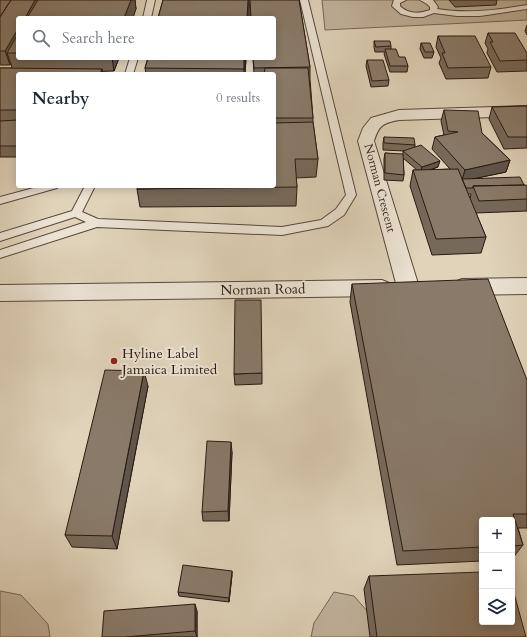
<!DOCTYPE html>
<html lang="en">
<head>
<meta charset="utf-8">
<style>
	body { margin:0; font-family:Cardo,serif; background:#f6f6f7; color:#1f2937 }
	.controls { position:absolute; right:12px; bottom:12px; display:grid; overflow:hidden; border-radius:4px; box-shadow:0 2px 10px #0003 }
	.controls button { width:36px; height:36px; display:grid; place-items:center; padding:0; border:0; border-bottom:1px solid #e0e1e3; background:#fff; color:#1f2937; font:20px sans-serif }
	.list { margin:0; padding:0; list-style:none }
	h2 { display:flex; justify-content:space-between; align-items:center; height:52px; margin:0; padding:0 16px; font-size:17px }
	h2 small { font-size:13px; font-weight:400; color:#747a83 }
	.icon { flex:none; width:22px; height:22px; fill:none; stroke:currentColor; stroke-width:2; stroke-linecap:round; stroke-linejoin:round }
	.map { position:relative; flex:none; width:527px; height:637px; overflow:hidden }
	.search { position:absolute; background:#fff; box-shadow:0 2px 10px #0003; left:16px; top:16px; width:260px; height:44px; display:flex; align-items:center; gap:10px; box-sizing:border-box; padding:0 14px; border-radius:4px; color:#747a83; font-size:15px }
	.panel { position:absolute; background:#fff; box-shadow:0 2px 10px #0003; left:16px; top:72px; width:260px; height:116px; border-radius:4px }
	.map>svg:first-child { display:block }
	.green { fill:#c1b39d; stroke:#766658 }
	.lines { fill:none; stroke-linecap:round; stroke-linejoin:round }
	.lane-casing { stroke:#58483c; stroke-width:2 }
	.street-casing { stroke:#58483c; stroke-width:2 }
	.lane { fill:#ebe2d2; fill-rule:evenodd }
	.street { fill:#ebe2d2; fill-rule:evenodd }
	.wall { fill:#76695a; stroke:#2a1912; fill-rule:evenodd }
	.shaded-wall { fill:#60554a; stroke:#2a1912 }
	.building { fill:#897a69; stroke:#2a1912 }
	.poi-dot { fill:#8f2418; stroke:#ebe2d2; stroke-width:1.5 }
	.labels { text-anchor:middle; stroke-width:4; stroke-linejoin:round; paint-order:stroke }
	.far-street-label { font-size:12px; fill:#2a1912; stroke:#ebe2d2 }
	.street-label { font-size:14px; fill:#2a1912; stroke:#ebe2d2 }
	.poi-label { font-size:14px; fill:#2a1912; stroke:#ebe2d2; text-anchor:start }
</style>
</head>
<body>
<div class="map">
<svg width="527" height="637" viewBox="0 0 527 637">
	<rect width="100%" height="100%" fill="#e0d3ba"/>
	<filter id="stains"><feTurbulence type="fractalNoise" baseFrequency=".005" numOctaves="4"/><feColorMatrix values="0 0 0 0 .2 0 0 0 0 .09 0 0 0 0 .02 0 0 0 .5 -.17"/></filter>
	<radialGradient id="worn" r=".72"><stop offset=".6" stop-color="#630" stop-opacity="0"/><stop offset="1" stop-color="#630" stop-opacity=".3"/></radialGradient>
	<path class="green" d="M322 0H527V20L325 30Z
		M0 591 21 595 48 624 50 637H0Z
		M334 592 354 596 368 612 375 637H311L314 623Z"/>
	<g class="lines">
		<defs>
			<path id="lane" d="M147 0H155L151 18H143Z
				M300 0H308L356 195 344 215 328 226 282 235 97 227 0 258V250L86 222 75 217 0 241V233L72 211 85 186H95L82 212 98 219 282 227 321 220 336 209 346 195Z
				M394 0H406L400 3V6C408 14 419 14 430 10V7L427 4 420 0H433L438 7 437 9C468 14 497 10 527 5V9L480 16H457L434 13 423 17H413L401 14 392 6Z
				M130 58H138L133 74H125Z
				M41 186H58L57 188 0 204V197Z"/>
			<path id="street" d="M527 106V116L399 120C383 123 379 125 374 141L419 287 415 292 408 295 401 292 397 287 358 141 363 128 371 118 399 110Z
				M527 278V294L462 295 455 292 451 287 455 282 462 279Z
				M382 280 389 283 393 288 389 293 382 296 0 301V285Z"/>
		</defs>
		<use href="#lane" class="lane-casing"/>
		<use href="#street" class="street-casing"/>
		<use href="#lane" class="lane"/>
		<use href="#street" class="street"/>
	</g>
	<path class="wall" d="M0 0H135L136 9 18 18V58H119L114 71 18 74V157H0V68H12L11 64 10 65H0Z
		M163 0H299L310 67V79L313 118V122L318 159 316 177 296 178 297 187 296 206 140 207 137 189 274 186V74H254L253 58H274V18H251L250 5H249V18H158Z
		M449 0H497L496 5 455 7Z
		M527 25V35L525 31Z
		M488 33 527 53V71L497 72 487 53 488 49 485 43Z
		M438 36 491 67 488 78 446 79 439 63 441 58 436 47Z
		M374 41 391 46V49L408 66 407 72H390L384 54 385 52H375L374 47Z
		M421 43 434 52 432 58H424L420 49Z
		M148 58H246L245 74H146L145 68Z
		M367 60 389 80 388 86 371 87 366 66Z
		M527 106V148L504 149 489 119 492 107Z
		M444 110 482 133 510 160 506 172 477 178 524 185 527 186V211L476 213 486 237 481 253 432 255 410 186 413 170H417L403 158 404 175 403 181 384 180V159L385 153 403 155V151H405L383 150V143L384 137 415 145V148L438 167 430 170 450 169 432 149 435 137 444 135 441 121ZM468 194H471L470 198Z
		M352 284 527 380V528H518L523 545 512 559V520H482V561L397 565 350 302Z
		M262 373V384L235 385 234 374Z
		M148 386 117 549 72 547 65 535Z
		M232 452 229 521H203L202 512Z
		M232 575 229 602 179 596 178 592Z
		M369 576 526 637H370L364 589Z
		M197 611V637H102Z"/>
	<path class="shaded-wall" d="M35 0H47L37 18H25Z
		M131 0H135L136 9 133 18H124Z
		M248 0H249V18H247Z
		M18 29V51L7 53 11 64 10 65 5 51Z
		M112 58H119L114 71Z
		M244 58H246L245 74H244Z
		M102 69 103 74H100Z
		M510 160 506 172 463 181 462 180 465 170Z
		M440 161 438 167 420 173 422 167Z
		M144 371 148 386 117 549 112 536Z
		M231 442 232 452 229 521 228 511Z
		M232 571V575L229 602V598Z
		M195 604 197 611V637L195 631Z"/>
	<path class="building" d="M0 0H11L0 17Z
		M11 0H35L25 18H18V29L5 51H0V17Z
		M38 0H131L124 18H27Z
		M163 0H248L247 18H158Z
		M250 0H299L310 67 254 68 253 58H274V18H251Z
		M488 33H515L527 53V60L500 61 490 42H493Z
		M18 34V53H7Z
		M438 36H475L491 67 448 68 442 53H445Z
		M374 41H390L391 46 376 47Z
		M421 43H430L434 52H425Z
		M385 49H396L399 57H405L408 66H390Z
		M148 58H244V69L145 68Z
		M367 60H383L389 80 372 81Z
		M0 68 102 69 100 74H18V110H0Z
		M265 68H308L313 118H274V74H264Z
		M527 106V137H508L492 107Z
		M444 110 478 111 482 133 510 160 465 170 435 137 458 132 448 131Z
		M18 120V146H0V121Z
		M313 122 318 159H295L297 187 137 189 138 186H274V123Z
		M384 137 414 138 415 145 384 143Z
		M421 145 440 161 422 167 403 151Z
		M385 153 403 154 404 175 385 173Z
		M458 169 486 237 436 239 413 170Z
		M520 177 524 185 473 186V188H466L462 179Z
		M526 185 527 186V199L479 201 473 186Z
		M488 279 527 380V514H513L523 545 512 546V520H482V547L403 551 352 284Z
		M235 300H261L262 373 234 374Z
		M105 370 144 371 112 536 65 535Z
		M207 441 231 442 228 511 202 512Z
		M183 565 232 571 229 598 178 592Z
		M482 572V622H512V586L526 637H377L369 576Z
		M195 604V631L125 637H102L104 611Z"/>
	<circle class="poi-dot" cx="114" cy="361" r="4"/>
	<g class="labels">
		<g class="far-street-label">
			<text transform="translate(380 188) rotate(75)" y="4">Norman Crescent</text>
		</g>
		<g class="street-label">
			<text transform="translate(263 289) rotate(-1)" y="5">Norman Road</text>
		</g>
		<g class="poi-label">
			<text x="122" y="358">Hyline Label<tspan x="122" dy="16">Jamaica Limited</tspan></text>
		</g>
	</g>
	<rect width="100%" height="100%" filter="url(#stains)"/>
	<rect width="100%" height="100%" fill="url(#worn)"/>
</svg>
<div class="controls">
<button>+</button>
<button>−</button>
<button><svg class="icon" aria-label="layers" viewBox="0 0 24 24"><path d="M12 4l9 5-9 5-9-5zM3 14l9 5 9-5"/></svg></button>
</div>
<div class="search"><svg class="icon" aria-label="search" viewBox="0 0 24 24"><circle cx="10" cy="10" r="6"/><path d="M15 15l6 6"/></svg>Search here</div>
<section class="panel">
<h2>Nearby<small>0 results</small></h2>
<ul class="list">
</ul>
</section>
</div>
</body>
</html>
